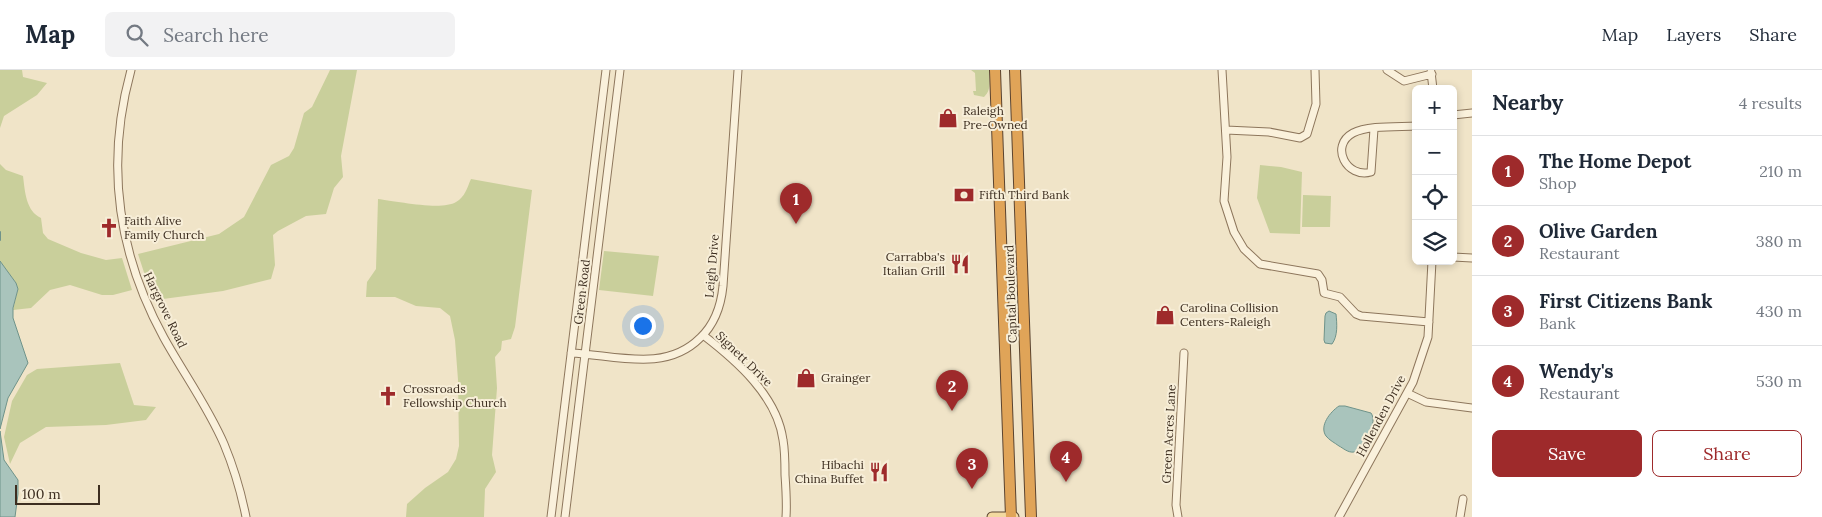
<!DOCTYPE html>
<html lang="en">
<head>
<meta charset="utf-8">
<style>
	body { margin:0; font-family:Lora,serif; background:#f2f2f3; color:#1f2937 }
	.controls { position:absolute; right:15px; top:15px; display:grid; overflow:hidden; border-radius:8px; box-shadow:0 2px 8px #0003 }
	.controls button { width:45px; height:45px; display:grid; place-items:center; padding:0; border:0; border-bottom:1px solid #e0e1e3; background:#fff; color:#1f2937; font:25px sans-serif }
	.scale { position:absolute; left:15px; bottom:12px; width:85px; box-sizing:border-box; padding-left:5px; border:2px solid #3d2e20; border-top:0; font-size:14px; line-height:18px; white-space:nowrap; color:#3d2e20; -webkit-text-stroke:4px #f7eed8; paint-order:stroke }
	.you { position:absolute; left:642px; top:255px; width:18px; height:18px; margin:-12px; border:4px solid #fff; border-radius:50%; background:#1a73e8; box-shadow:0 0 0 8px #1a73e833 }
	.badge { display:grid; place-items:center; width:32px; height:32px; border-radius:50%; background:#9e2a2b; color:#fff; font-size:16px; font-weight:700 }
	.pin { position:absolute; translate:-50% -41px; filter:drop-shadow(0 1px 2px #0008) }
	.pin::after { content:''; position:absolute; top:26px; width:18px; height:15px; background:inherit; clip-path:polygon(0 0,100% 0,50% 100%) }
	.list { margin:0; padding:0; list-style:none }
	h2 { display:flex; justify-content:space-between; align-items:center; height:65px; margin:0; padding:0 20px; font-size:21px }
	h2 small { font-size:16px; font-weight:400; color:#747a83 }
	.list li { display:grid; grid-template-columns:32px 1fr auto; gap:15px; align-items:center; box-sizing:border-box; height:70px; padding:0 20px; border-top:1px solid #e0e1e3 }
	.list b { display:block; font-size:19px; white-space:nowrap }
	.list p { margin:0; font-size:16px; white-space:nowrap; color:#747a83 }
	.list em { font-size:16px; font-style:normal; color:#747a83 }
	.actions { display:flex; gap:10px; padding:15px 20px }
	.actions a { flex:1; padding:11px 0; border:1px solid #9e2a2b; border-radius:8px; text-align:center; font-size:18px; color:#9e2a2b }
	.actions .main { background:#9e2a2b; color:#fff }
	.icon { flex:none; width:28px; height:28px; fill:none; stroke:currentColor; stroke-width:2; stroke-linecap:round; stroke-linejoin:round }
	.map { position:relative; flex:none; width:1472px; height:447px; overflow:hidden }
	header { display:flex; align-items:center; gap:30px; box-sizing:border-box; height:70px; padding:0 25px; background:#fff; border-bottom:1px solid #e0e1e3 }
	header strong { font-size:24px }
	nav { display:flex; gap:28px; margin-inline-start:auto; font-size:18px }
	.search { width:350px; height:45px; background:#f2f2f3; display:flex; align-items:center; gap:12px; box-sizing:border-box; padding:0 18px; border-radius:8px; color:#747a83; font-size:19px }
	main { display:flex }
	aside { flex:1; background:#fff }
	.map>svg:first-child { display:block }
	.green { fill:#c9cf9b }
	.water { fill:#a9c4bc; stroke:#6f938a }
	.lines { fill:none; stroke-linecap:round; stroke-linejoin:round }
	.stream { stroke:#6f938a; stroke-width:2 }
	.minor-casing { stroke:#8d765c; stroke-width:9 }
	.major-casing { stroke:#5b4430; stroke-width:11 }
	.highway-casing { stroke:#5b4430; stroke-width:12 }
	.minor { stroke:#faf1dc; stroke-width:7 }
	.major { stroke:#f3d9a0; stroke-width:9 }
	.highway { stroke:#e0a458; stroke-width:10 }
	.labels { text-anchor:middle; stroke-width:4; stroke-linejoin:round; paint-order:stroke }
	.poi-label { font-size:12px; fill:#3d2e20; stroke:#f7eed8; text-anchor:start }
	.street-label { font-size:12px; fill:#3d2e20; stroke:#f7eed8 }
</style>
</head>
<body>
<header>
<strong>Map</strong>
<div class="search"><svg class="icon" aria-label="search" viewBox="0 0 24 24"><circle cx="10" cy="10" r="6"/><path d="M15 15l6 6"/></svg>Search here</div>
<nav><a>Map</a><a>Layers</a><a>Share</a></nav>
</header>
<main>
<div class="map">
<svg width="1472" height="447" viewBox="0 0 1472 447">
	<rect width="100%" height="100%" fill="#f0e4c8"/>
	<path class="green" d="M0 0H22L23 7 47 13 37 25 4 46 0 58Z
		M330 0H357L341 86 343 107 334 118 326 144 306 146 278 161 273 165 275 195 271 209 223 221 163 229 152 227 138 184 219 164 244 147 271 95 289 86 294 78 304 43 312 37Z
		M971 0H989C989 10 992 20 984 27L974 25 973 21H976L975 3Z
		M0 94 6 100 23 106C25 122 26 141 41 148L43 163 48 169 81 183 106 190 122 188 132 220 113 225H102L70 215 50 220 31 238 13 240 18 219 16 213 0 191Z
		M1260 95 1281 97 1302 102 1300 164 1270 163 1257 128Z
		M471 109 532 120 515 257 511 269 502 271 501 280 495 287 497 318 492 385 496 402 485 419 484 447H406L407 434 425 418 448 402 456 389 459 376 458 310 455 270 450 246 440 238 416 236 395 227H366L367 212 376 199 378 129C395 131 442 141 456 132 465 127 467 118 471 109Z
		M1303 125 1331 126 1330 157H1302Z
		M604 181 659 186 653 226 599 220Z
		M120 293 134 335 156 337 146 350 106 355 46 357 20 373 10 394 4 367 12 331 27 305 37 299Z"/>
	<path class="water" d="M0 191 16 213 18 219 13 238V248L28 293 8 328 0 359Z
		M1329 241 1336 244C1337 254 1338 266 1332 274L1325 273 1324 270 1325 246 1326 243Z
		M1339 336H1345L1371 343C1378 353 1365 369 1361 378 1358 380 1357 382 1354 382 1348 383 1343 378 1339 376 1335 373 1329 370 1326 366 1319 356 1330 342 1339 336Z
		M0 361 4 390 18 410V424L15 447H0Z"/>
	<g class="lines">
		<path class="stream" d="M0 162V170"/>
		<defs>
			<path id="minor" d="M131 0C105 94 118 184 164 268 184 304 208 337 224 374 234 398 241 422 246 447
				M1222 0 1227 87 1224 131 1234 162 1244 179 1260 194 1318 204 1322 210 1324 223 1340 227 1356 244 1361 246 1429 252
				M1387 0 1404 11 1432 4
				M1431 2 1433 19
				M1453 45 1472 43
				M1374 59 1371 102C1347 109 1329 76 1353 63 1368 55 1399 57 1416 56
				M1226 60 1269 62 1300 68 1307 64 1316 34 1315 0
				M1453 187 1472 188
				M703 265C737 291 777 326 783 370 785 381 785 393 785 405 786 419 787 433 786 447
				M571 283C615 285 665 303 700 268 715 254 721 236 723 216L738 0
				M1407 323 1426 332 1472 338
				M551 447 606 0
				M565 447 620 0
				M1178 447 1176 435 1184 283
				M1339 447 1413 312 1428 267 1432 191
				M1460 447 1463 429"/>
			<path id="major" d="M992 447H1014"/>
			<path id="highway" d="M995 0 1011 447
				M1015 0 1031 447"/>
		</defs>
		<use href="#minor" class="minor-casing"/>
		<use href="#major" class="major-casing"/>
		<use href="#highway" class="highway-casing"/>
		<use href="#minor" class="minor"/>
		<use href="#major" class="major"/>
		<use href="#highway" class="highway"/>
	</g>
	<defs>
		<symbol id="shop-bare" viewBox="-9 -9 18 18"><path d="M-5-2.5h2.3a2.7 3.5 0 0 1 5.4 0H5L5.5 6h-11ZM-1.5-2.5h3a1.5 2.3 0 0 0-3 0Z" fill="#9e2a2b" stroke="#f7eed8" stroke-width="2.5" paint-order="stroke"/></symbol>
		<symbol id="bank-bare" viewBox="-9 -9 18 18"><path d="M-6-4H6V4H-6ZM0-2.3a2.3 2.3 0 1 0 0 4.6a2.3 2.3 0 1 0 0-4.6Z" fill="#9e2a2b" stroke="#f7eed8" stroke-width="2.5" paint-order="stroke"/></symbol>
		<symbol id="church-bare" viewBox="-9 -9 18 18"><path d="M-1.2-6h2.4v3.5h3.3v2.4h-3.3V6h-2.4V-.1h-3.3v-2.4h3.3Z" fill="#9e2a2b" stroke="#f7eed8" stroke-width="2.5" paint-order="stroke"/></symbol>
		<symbol id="restaurant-bare" viewBox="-9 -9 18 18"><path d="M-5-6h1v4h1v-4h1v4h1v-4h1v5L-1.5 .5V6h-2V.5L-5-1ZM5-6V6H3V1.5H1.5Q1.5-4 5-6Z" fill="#9e2a2b" stroke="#f7eed8" stroke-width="2.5" paint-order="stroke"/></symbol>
	</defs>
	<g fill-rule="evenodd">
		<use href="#shop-bare" x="934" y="34" width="28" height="28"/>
		<use href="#bank-bare" x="950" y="111" width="28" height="28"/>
		<use href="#church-bare" x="95" y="144" width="28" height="28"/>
		<use href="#restaurant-bare" x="946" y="180" width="28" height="28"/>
		<use href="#shop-bare" x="1151" y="231" width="28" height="28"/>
		<use href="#shop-bare" x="792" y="294" width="28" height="28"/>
		<use href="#church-bare" x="374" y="312" width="28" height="28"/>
		<use href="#restaurant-bare" x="865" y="388" width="28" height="28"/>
	</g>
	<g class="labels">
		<g class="poi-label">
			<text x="963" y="45">Raleigh<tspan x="963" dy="14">Pre-Owned</tspan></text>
			<text x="979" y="129">Fifth Third Bank</text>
			<text x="124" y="155">Faith Alive<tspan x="124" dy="14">Family Church</tspan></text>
			<text x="945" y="191" text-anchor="end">Carrabba's<tspan x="945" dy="14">Italian Grill</tspan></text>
			<text x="1180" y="242">Carolina Collision<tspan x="1180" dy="14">Centers-Raleigh</tspan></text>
			<text x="821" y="312">Grainger</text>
			<text x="403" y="323">Crossroads<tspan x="403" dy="14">Fellowship Church</tspan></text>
			<text x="864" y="399" text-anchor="end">Hibachi<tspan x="864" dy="14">China Buffet</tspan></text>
		</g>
		<g class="street-label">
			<text transform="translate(712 196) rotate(-85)" y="4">Leigh Drive</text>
			<text transform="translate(582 222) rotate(-83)" y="4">Green Road</text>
			<text transform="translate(1011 224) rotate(-92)" y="4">Capital Boulevard</text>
			<text transform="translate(165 240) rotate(64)" y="4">Hargrove Road</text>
			<text transform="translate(744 289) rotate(44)" y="4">Signett Drive</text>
			<text transform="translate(1381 346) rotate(-62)" y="4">Hollenden Drive</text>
			<text transform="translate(1169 364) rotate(-87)" y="4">Green Acres Lane</text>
		</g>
	</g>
</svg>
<div class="controls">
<button>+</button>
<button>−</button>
<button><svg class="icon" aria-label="locate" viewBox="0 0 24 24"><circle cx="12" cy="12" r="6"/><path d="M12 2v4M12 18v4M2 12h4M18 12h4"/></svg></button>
<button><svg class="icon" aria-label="layers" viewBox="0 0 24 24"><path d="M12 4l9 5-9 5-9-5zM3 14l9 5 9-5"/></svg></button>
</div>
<div class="scale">100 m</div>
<div class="you"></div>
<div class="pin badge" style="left:796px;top:154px">1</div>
<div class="pin badge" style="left:952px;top:341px">2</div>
<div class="pin badge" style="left:972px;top:419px">3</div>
<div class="pin badge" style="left:1066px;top:412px">4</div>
</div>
<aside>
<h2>Nearby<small>4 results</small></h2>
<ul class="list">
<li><span class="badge">1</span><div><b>The Home Depot</b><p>Shop</p></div><em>210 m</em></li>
<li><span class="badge">2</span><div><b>Olive Garden</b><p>Restaurant</p></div><em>380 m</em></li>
<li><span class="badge">3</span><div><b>First Citizens Bank</b><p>Bank</p></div><em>430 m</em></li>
<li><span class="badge">4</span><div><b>Wendy's</b><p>Restaurant</p></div><em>530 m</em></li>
</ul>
<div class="actions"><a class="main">Save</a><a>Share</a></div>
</aside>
</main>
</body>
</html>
